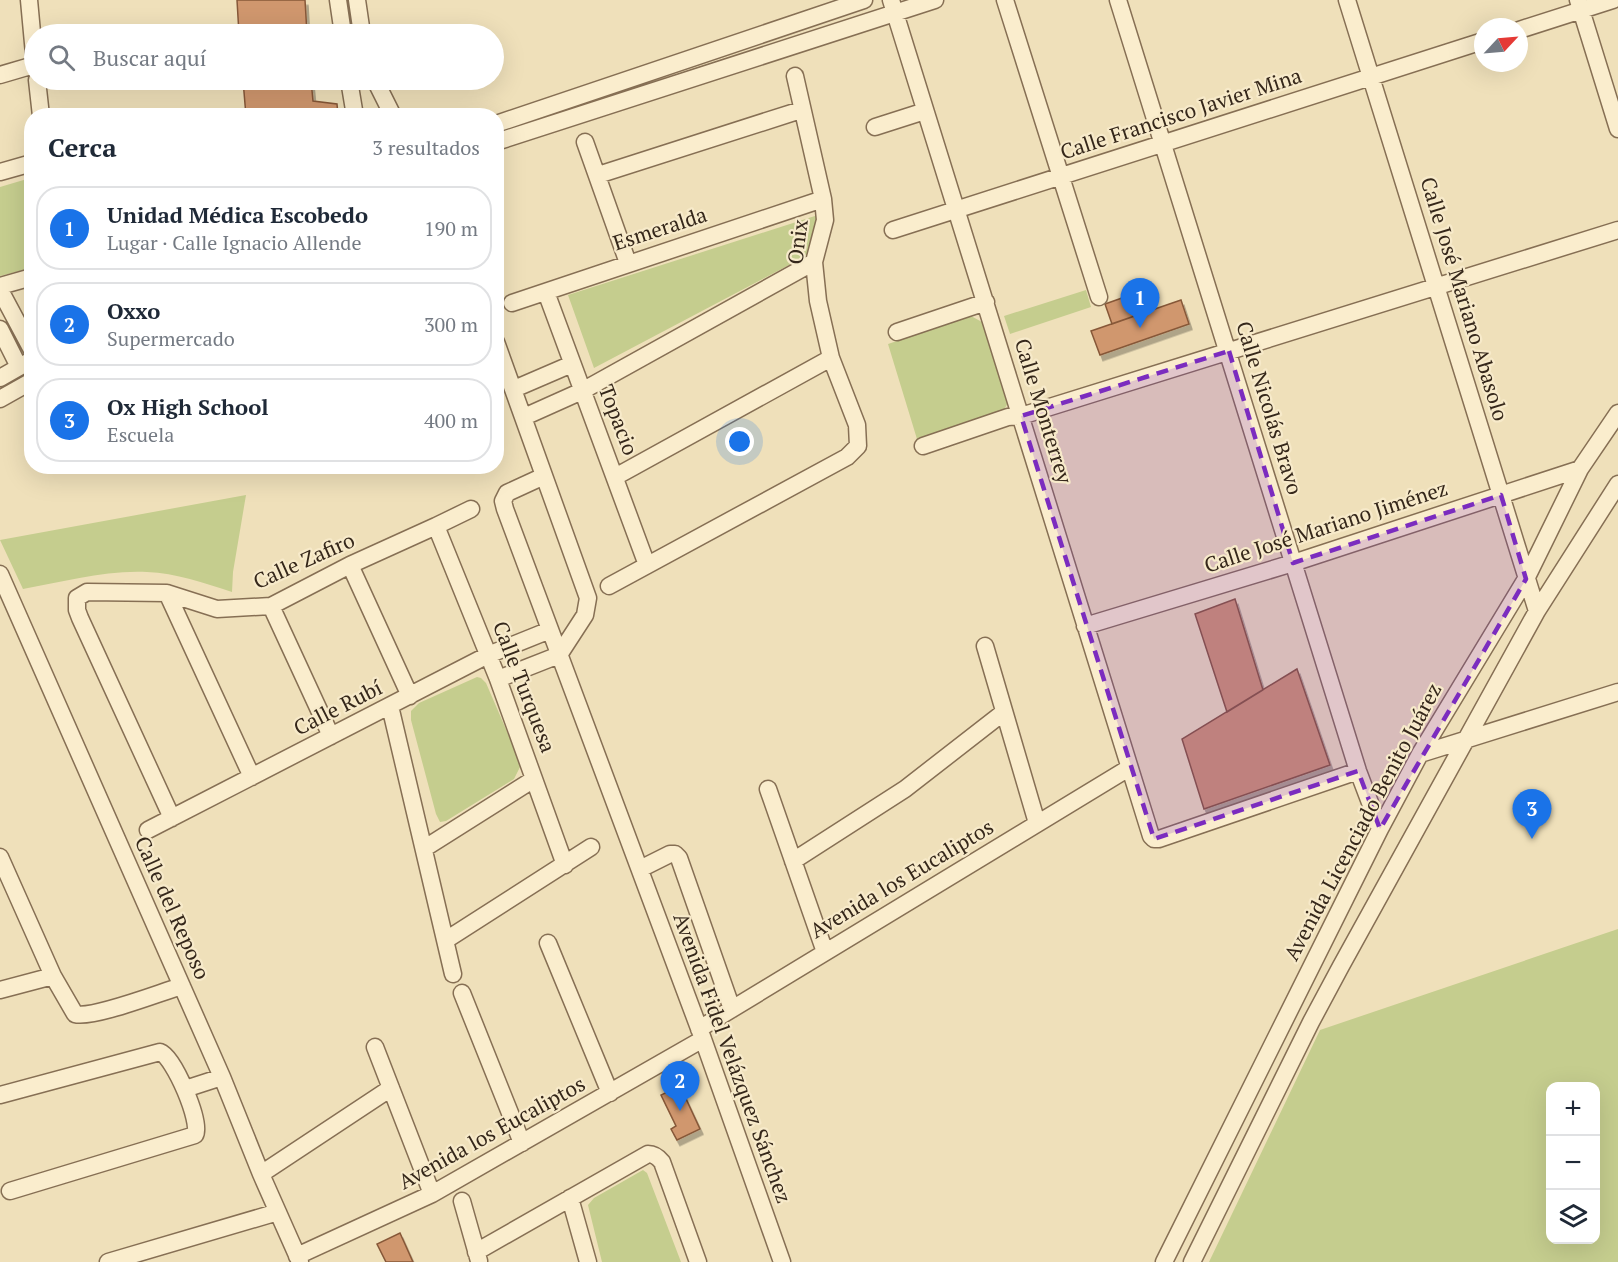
<!DOCTYPE html>
<html lang="es">
<head>
<meta charset="utf-8">
<style>
	body { margin:0; font-family:"PT Serif",serif; background:#f6f6f7; color:#1f2937 }
	.controls { position:absolute; right:18px; bottom:18px; display:grid; overflow:hidden; border-radius:12px; box-shadow:0 6px 24px #0002 }
	.controls button { width:54px; height:54px; display:grid; place-items:center; padding:0; border:0; border-bottom:2px solid #e0e1e3; background:#fff; color:#1f2937; font:30px sans-serif }
	.compass { position:absolute; left:1474px; top:18px; width:54px; height:54px; border-radius:50%; background:#fff; box-shadow:0 6px 24px #0002; rotate:64deg }
	.you { position:absolute; left:740px; top:442px; width:21px; height:21px; margin:-15px; border:4px solid #fff; border-radius:50%; background:#1a73e8; box-shadow:0 0 0 9px #1a73e833 }
	.badge { display:grid; place-items:center; width:39px; height:39px; border-radius:50%; background:#1a73e8; color:#fff; font-size:20px; font-weight:700 }
	.pin { position:absolute; translate:-50% -50px; filter:drop-shadow(0 2px 3px #0008) }
	.pin::after { content:''; position:absolute; top:32px; width:21px; height:18px; background:inherit; clip-path:polygon(0 0,100% 0,50% 100%) }
	.list { margin:0; padding:0; list-style:none }
	h2 { display:flex; justify-content:space-between; align-items:center; height:78px; margin:0; padding:0 24px; font-size:26px }
	h2 small { font-size:20px; font-weight:400; color:#747a83 }
	.list li { display:grid; grid-template-columns:39px 1fr auto; gap:18px; align-items:center; box-sizing:border-box; height:84px; margin:0 12px 12px; padding:0 12px; border:2px solid #e0e1e3; border-radius:24px }
	.list b { display:block; font-size:22px; white-space:nowrap }
	.list p { margin:0; font-size:20px; white-space:nowrap; color:#747a83 }
	.list em { font-size:20px; font-style:normal; color:#747a83 }
	.icon { flex:none; width:33px; height:33px; fill:none; stroke:currentColor; stroke-width:2; stroke-linecap:round; stroke-linejoin:round }
	.map { position:relative; flex:none; width:1618px; height:1262px; overflow:hidden }
	.search { position:absolute; background:#fff; box-shadow:0 6px 24px #0002; left:24px; top:24px; width:480px; height:66px; display:flex; align-items:center; gap:15px; box-sizing:border-box; padding:0 21px; border-radius:33px; color:#747a83; font-size:22px }
	.panel { position:absolute; background:#fff; box-shadow:0 6px 24px #0002; left:24px; top:108px; width:480px; height:366px; border-radius:24px }
	.map>svg:first-child { display:block }
	.green { fill:#c5cd8e; fill-rule:evenodd }
	.building { fill:#d0976e; stroke:#875839; stroke-width:1.5; filter:url(#shadow) }
	.lines { fill:none; stroke-linecap:round; stroke-linejoin:round }
	.minor-casing { stroke:#866f54; stroke-width:19 }
	.minor { stroke:#faedcd; stroke-width:16 }
	.marked { fill:#7b2cbf; fill-opacity:0.2; stroke:#7b2cbf; stroke-width:4.5; stroke-dasharray:12 8; stroke-linejoin:round }
	.labels { text-anchor:middle; stroke-width:4.5; stroke-linejoin:round; paint-order:stroke }
	.street-label { font-size:21px; fill:#35271a; stroke:#f7eaca }
</style>
</head>
<body>
<div class="map">
<svg width="1618" height="1262" viewBox="0 0 1618 1262">
	<defs>
		<filter id="shadow"><feDropShadow dx="3" dy="5.5" stdDeviation="0" flood-color="#0004"/></filter>
	</defs>
	<rect width="100%" height="100%" fill="#efe0ba"/>
	<path class="green" d="M27 179 31 180V268L0 276V187Z
		M818 215 810 254 594 368 568 295Z
		M1086 290 1091 307 1010 334 1004 316Z
		M971 316 982 322 1009 402 1002 412 917 439 888 344Z
		M246 495 233 572 232 592C204 583 176 573 147 572 105 570 63 582 23 589L0 540Z
		M477 677 481 678 486 683 518 757 520 767 514 779 446 821 440 822 436 814 411 720V711L419 703Z
		M1618 929V1262H1209L1320 1030ZM1550 1086H1596V1240H1550Z
		M643 1170 647 1173 681 1262H602L588 1205 594 1198Z"/>
	<path class="building" d="M237 0H305L307 34H239Z
		M243 80H311L313 101 337 104 338 116H246Z
		M1139 292 1146 312 1112 324 1105 304Z
		M1181 300 1189 324 1100 355 1091 331Z
		M1235 599 1263 690 1227 712 1195 614Z
		M1297 669 1330 765 1204 809 1182 739Z
		M680 1086 700 1129 677 1140 671 1129 676 1126 661 1095Z
		M400 1233 413 1262H386L377 1244Z"/>
	<g class="lines">
		<defs>
			<path id="minor" d="M29 0 34 54
				M338 0 343 34
				M357 0 362 34
				M891 0 1151 836 1154 839H1159L1358 771
				M1005 0 1099 297
				M1118 0 1358 771 1380 829
				M1347 0 1537 611
				M1578 0 1618 129
				M1519 30 1613 0
				M0 75 34 65
				M37 80 41 116
				M349 80 355 116
				M375 80 393 116
				M496 124 864 0
				M875 127 925 111
				M496 142 935 0
				M585 142 628 263
				M0 172 32 163
				M598 175 801 110
				M893 230 1483 41
				M0 286 32 277
				M0 290 32 350
				M546 292 647 565
				M512 303 823 199
				M0 329 19 367
				M897 332 986 302
				M496 342 588 598 585 615 559 655
				M0 378 28 362
				M514 389 572 364
				M0 399 32 381
				M524 417 582 391 814 262
				M923 446 1008 417 1021 416 1618 230
				M544 476 507 493 503 501 505 509 703 1039 782 1262
				M615 477 831 358
				M436 526 498 679 565 865
				M350 565 410 696
				M0 574 222 1077 261 1174 300 1262
				M609 586 847 457 858 446 857 425 831 358 818 301 814 262 825 220 823 199 795 76
				M167 593 252 777
				M271 606 331 736
				M1085 626 1293 563 1580 469
				M985 646 1037 823
				M498 679 559 655
				M390 706 453 974
				M1420 754 1618 692
				M768 789 825 952
				M172 818 80 618 77 610V598L87 592 167 593 217 609 271 606 350 565 436 526 471 509
				M148 830 488 655 550 630
				M425 848 534 779
				M0 857 53 976 75 1014C93 1019 161 992 182 986
				M793 861 905 789 1004 712
				M640 869 670 854H675L679 858 732 1009
				M446 940 591 847
				M548 943 610 1093
				M0 990 53 976
				M462 993 522 1143
				M699 1029 1129 768
				M375 1047 432 1194
				M185 1089 222 1077
				M0 1095 160 1052C174 1057 202 1123 195 1135L10 1191
				M261 1174 391 1088
				M570 1198 588 1262
				M462 1201 479 1261
				M476 1252 648 1154C654 1154 658 1157 662 1162L698 1262
				M297 1256 432 1194 703 1039
				M108 1262 278 1212
				M1164 1262 1380 829 1420 754 1526 579 1580 469 1618 413
				M1192 1262 1311 1022 1341 966 1537 611 1618 484"/>
		</defs>
		<use href="#minor" class="minor-casing"/>
		<use href="#minor" class="minor"/>
	</g>
	<path class="marked" d="M1229 351 1293 563 1501 495 1526 579 1380 829 1358 771 1154 839 1021 416Z"/>
	<g class="labels">
		<g class="street-label">
			<text transform="translate(1181 114) rotate(-18)" y="7">Calle Francisco Javier Mina</text>
			<text transform="translate(660 229) rotate(-18)" y="7">Esmeralda</text>
			<text transform="translate(798 242) rotate(-83)" y="7">Onix</text>
			<text transform="translate(1464 299) rotate(73)" y="7">Calle José Mariano Abasolo</text>
			<text transform="translate(1269 408) rotate(73)" y="7">Calle Nicolás Bravo</text>
			<text transform="translate(1043 411) rotate(73)" y="7">Calle Monterrey</text>
			<text transform="translate(618 420) rotate(69)" y="7">Topacio</text>
			<text transform="translate(1326 527) rotate(-18)" y="7">Calle José Mariano Jiménez</text>
			<text transform="translate(304 561) rotate(-24)" y="7">Calle Zafiro</text>
			<text transform="translate(524 687) rotate(69)" y="7">Calle Turquesa</text>
			<text transform="translate(338 708) rotate(-27)" y="7">Calle Rubí</text>
			<text transform="translate(1363 822) rotate(-62)" y="7">Avenida Licenciado Benito Juárez</text>
			<text transform="translate(902 879) rotate(-31)" y="7">Avenida los Eucaliptos</text>
			<text transform="translate(172 908) rotate(66)" y="7">Calle del Reposo</text>
			<text transform="translate(732 1058) rotate(70)" y="7">Avenida Fidel Velázquez Sánchez</text>
			<text transform="translate(492 1133) rotate(-29)" y="7">Avenida los Eucaliptos</text>
		</g>
	</g>
</svg>
<div class="controls">
<button>+</button>
<button>−</button>
<button><svg class="icon" aria-label="layers" viewBox="0 0 24 24"><path d="M12 4l9 5-9 5-9-5zM3 14l9 5 9-5"/></svg></button>
</div>
<svg class="compass" viewBox="-18 -18 36 36"><path d="M0-13l5 13h-10z" fill="#e53935"/><path d="M0 13l5-13h-10z" fill="#747a83"/></svg>
<div class="you"></div>
<div class="pin badge" style="left:1140px;top:328px">1</div>
<div class="pin badge" style="left:680px;top:1111px">2</div>
<div class="pin badge" style="left:1532px;top:839px">3</div>
<div class="search"><svg class="icon" aria-label="search" viewBox="0 0 24 24"><circle cx="10" cy="10" r="6"/><path d="M15 15l6 6"/></svg>Buscar aquí</div>
<section class="panel">
<h2>Cerca<small>3 resultados</small></h2>
<ul class="list">
<li><span class="badge">1</span><div><b>Unidad Médica Escobedo</b><p>Lugar · Calle Ignacio Allende</p></div><em>190 m</em></li>
<li><span class="badge">2</span><div><b>Oxxo</b><p>Supermercado</p></div><em>300 m</em></li>
<li><span class="badge">3</span><div><b>Ox High School</b><p>Escuela</p></div><em>400 m</em></li>
</ul>
</section>
</div>
</body>
</html>
